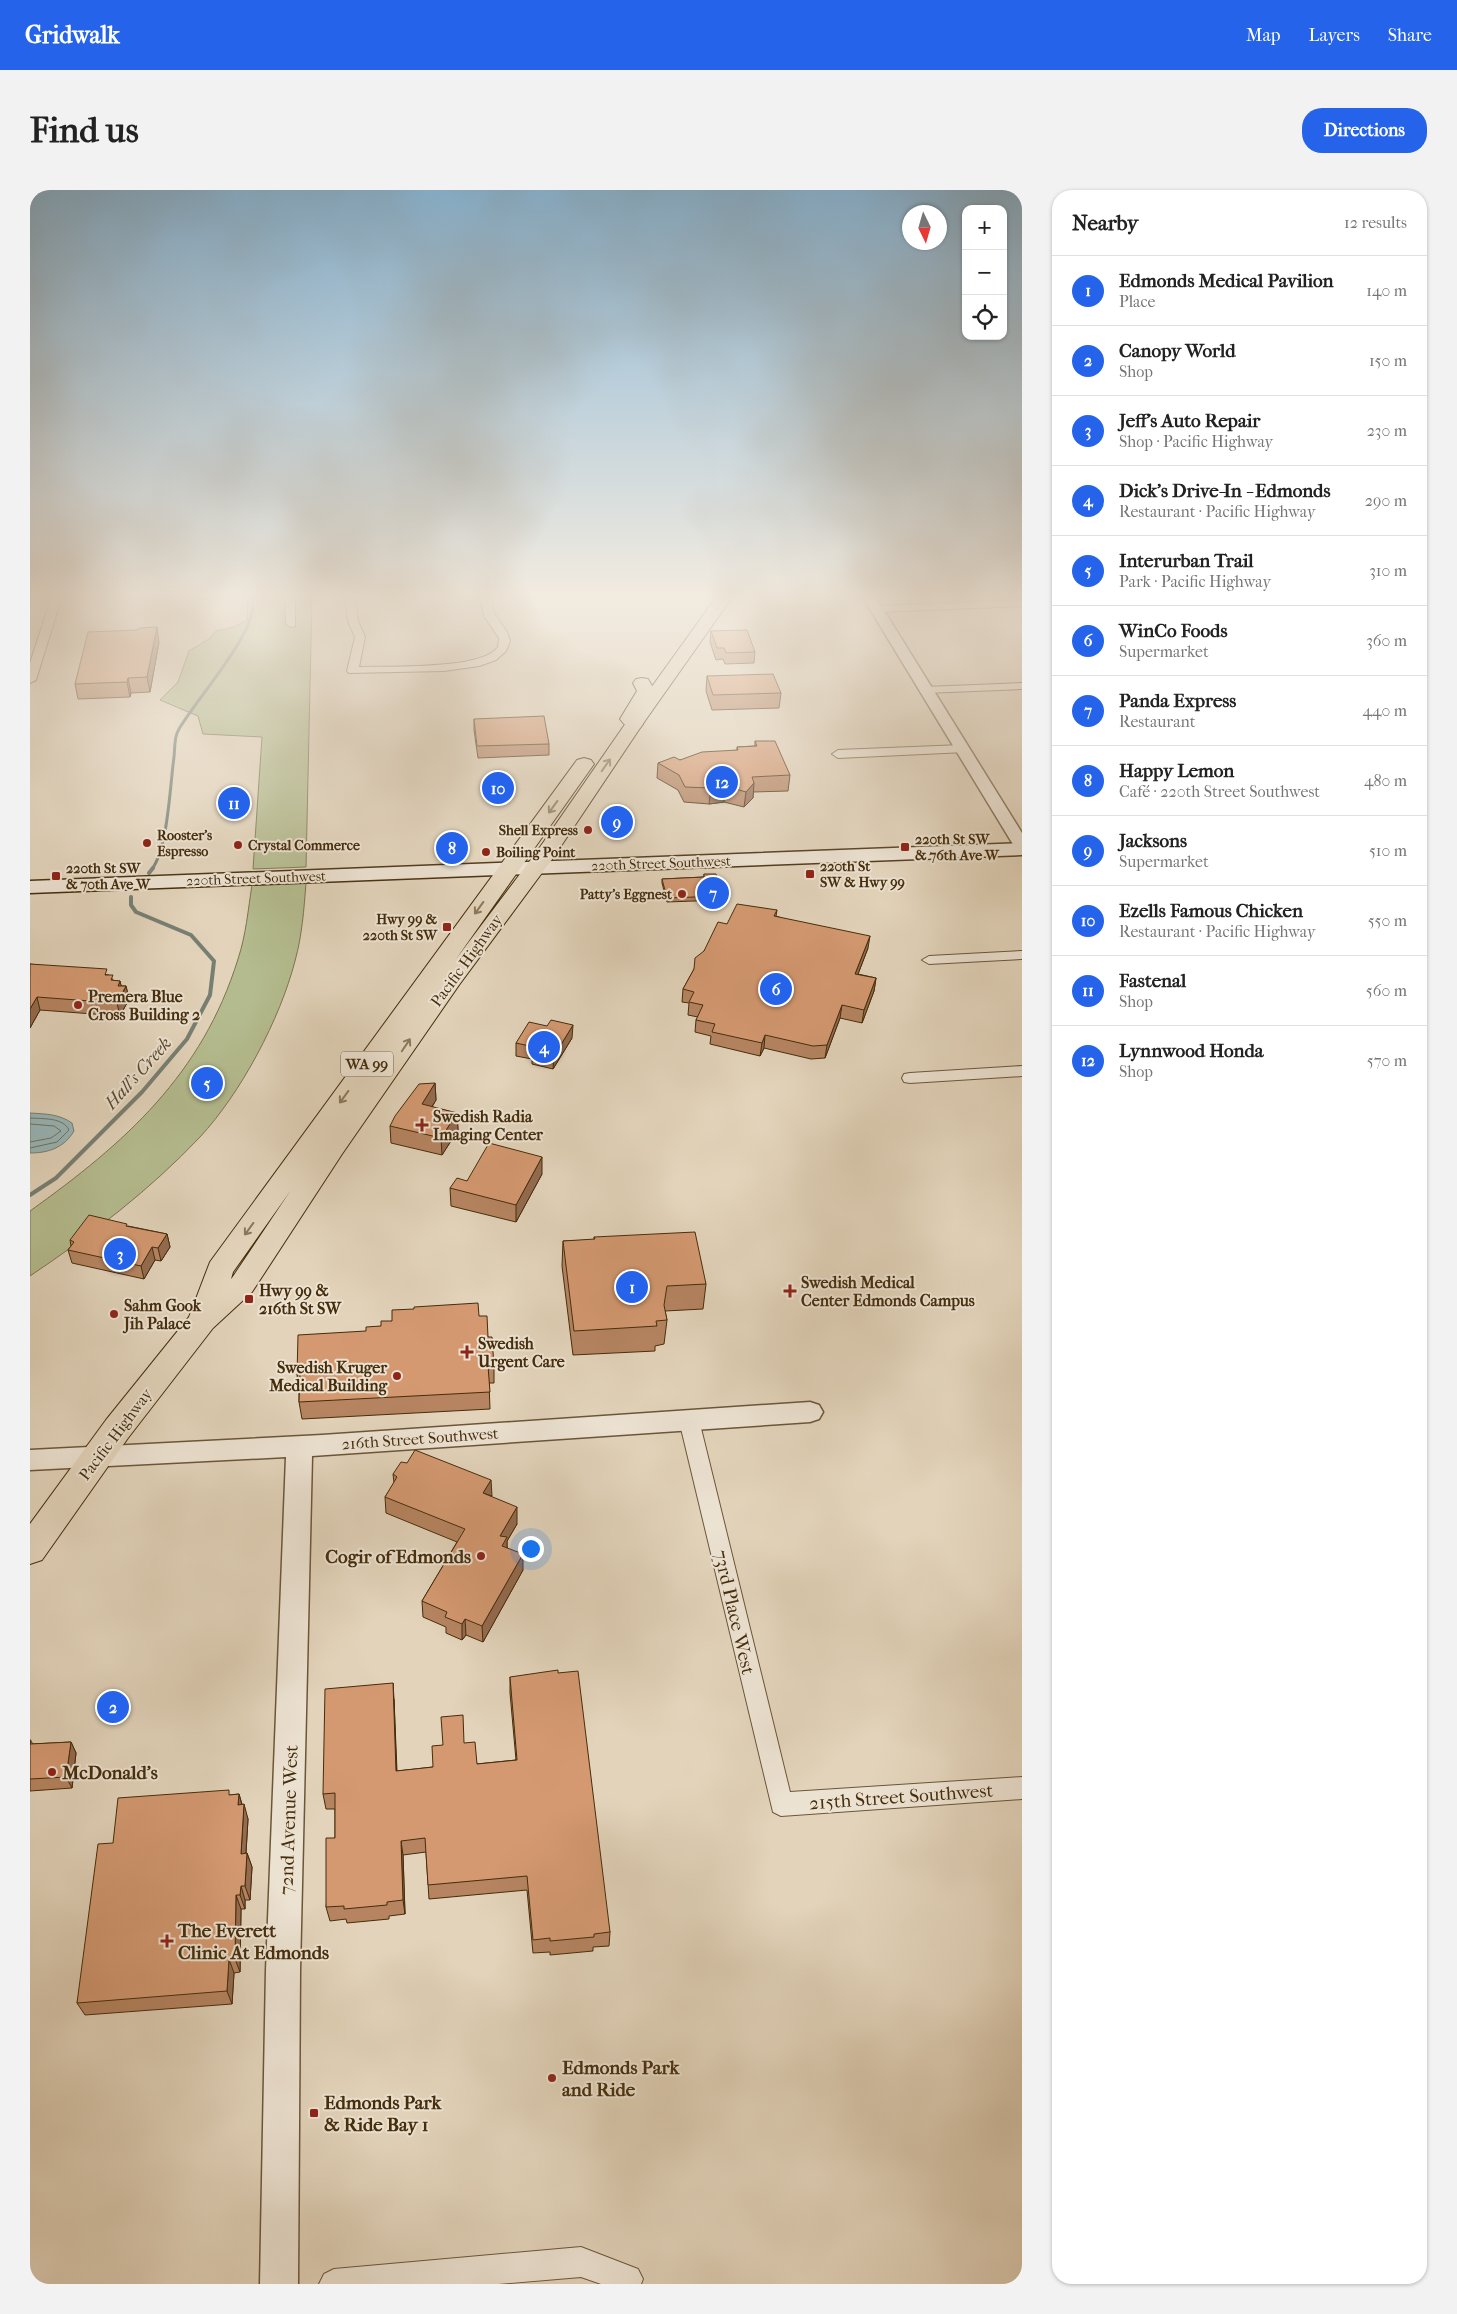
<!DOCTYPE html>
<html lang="en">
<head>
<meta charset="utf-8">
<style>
	body { margin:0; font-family:"IM FELL French Canon",serif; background:#f2f2f2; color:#222 }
	.controls { position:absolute; right:15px; top:15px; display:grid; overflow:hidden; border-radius:10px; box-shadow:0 1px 4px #0004 }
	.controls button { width:45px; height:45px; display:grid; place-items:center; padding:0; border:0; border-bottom:1px solid #e0e0e0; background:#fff; color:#222; font:25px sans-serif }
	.compass { position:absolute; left:872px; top:15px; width:45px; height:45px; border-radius:50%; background:#fff; box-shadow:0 1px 4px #0004; rotate:175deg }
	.you { position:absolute; left:500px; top:1358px; width:18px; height:18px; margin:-12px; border:4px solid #fff; border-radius:50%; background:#1a73e8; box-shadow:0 0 0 8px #1a73e833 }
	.badge { display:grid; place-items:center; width:32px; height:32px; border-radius:50%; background:#2563eb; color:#fff; font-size:16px; font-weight:700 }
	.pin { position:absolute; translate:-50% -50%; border:2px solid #fff; box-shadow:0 1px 5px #0006 }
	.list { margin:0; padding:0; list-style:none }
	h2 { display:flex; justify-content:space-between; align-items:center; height:65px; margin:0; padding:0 20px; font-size:21px }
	h2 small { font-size:16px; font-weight:400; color:#767676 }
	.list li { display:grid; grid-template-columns:32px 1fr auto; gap:15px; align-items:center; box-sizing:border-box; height:70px; padding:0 20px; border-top:1px solid #e0e0e0 }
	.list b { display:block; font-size:19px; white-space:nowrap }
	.list p { margin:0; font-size:16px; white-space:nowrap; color:#767676 }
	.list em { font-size:16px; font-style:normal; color:#767676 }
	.icon { flex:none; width:28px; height:28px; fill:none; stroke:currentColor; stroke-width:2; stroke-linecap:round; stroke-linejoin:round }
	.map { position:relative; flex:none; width:992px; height:2094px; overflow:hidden; border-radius:20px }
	header { display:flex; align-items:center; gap:30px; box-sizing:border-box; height:70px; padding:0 25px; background:#2563eb; color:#fff }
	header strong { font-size:24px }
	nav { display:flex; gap:28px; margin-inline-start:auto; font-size:18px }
	.intro { display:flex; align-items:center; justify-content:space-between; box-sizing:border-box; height:120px; padding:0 30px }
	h1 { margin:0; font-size:35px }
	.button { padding:12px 22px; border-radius:20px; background:#2563eb; color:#fff; font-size:18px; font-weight:700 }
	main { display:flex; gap:30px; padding:0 30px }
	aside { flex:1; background:#fff; border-radius:20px; box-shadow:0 1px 4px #0004 }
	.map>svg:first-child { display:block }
	.green { fill:#b4bc8f; stroke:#7c744e }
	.water { fill:#98b6b8; stroke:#777f73 }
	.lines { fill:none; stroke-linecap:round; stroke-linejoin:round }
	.shore { stroke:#6e7262; stroke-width:1 }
	.stream-far1 { stroke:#777f73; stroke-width:3 }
	.stream { stroke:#777f73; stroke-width:4 }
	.minor-casing { stroke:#6c5638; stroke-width:2 }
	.tertiary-casing { stroke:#6c5638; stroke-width:3 }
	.secondary-casing { stroke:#452d0c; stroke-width:3 }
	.primary-casing { stroke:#452d0c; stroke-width:2 }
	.trunk-casing { stroke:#452d0c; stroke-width:2 }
	.minor { fill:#ece2d2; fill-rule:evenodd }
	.tertiary { fill:#ece2d2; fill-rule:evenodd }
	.secondary { fill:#ece2d2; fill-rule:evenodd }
	.primary { fill:#e2d3ba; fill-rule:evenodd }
	.trunk { fill:#e2d3ba; fill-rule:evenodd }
	.wall { fill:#b68461; stroke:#452d0c }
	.shaded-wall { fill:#946b4f; stroke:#452d0c }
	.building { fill:#d49971; stroke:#452d0c }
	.oneway { stroke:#8c785a }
	.poi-dot { fill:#8f2418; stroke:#ece2d2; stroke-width:2 }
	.labels { text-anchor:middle; stroke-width:4; stroke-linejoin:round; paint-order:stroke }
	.far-poi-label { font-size:14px; font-weight:bold; fill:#452d0c; stroke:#ece2d2; text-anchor:start }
	.far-street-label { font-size:14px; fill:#452d0c; stroke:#ece2d2 }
	.shield { fill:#ece2d2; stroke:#776347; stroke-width:1 }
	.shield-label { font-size:15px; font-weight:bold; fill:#452d0c }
	.street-label { font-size:16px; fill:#452d0c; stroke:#ece2d2 }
	.poi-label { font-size:16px; font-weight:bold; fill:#452d0c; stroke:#ece2d2; text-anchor:start }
	.water-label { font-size:18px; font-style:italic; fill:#56482e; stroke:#ece2d2 }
	.near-poi-label { font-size:19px; font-weight:bold; fill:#452d0c; stroke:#ece2d2; text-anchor:start }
	.near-street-label { font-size:19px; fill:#452d0c; stroke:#ece2d2 }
</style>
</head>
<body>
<header>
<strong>Gridwalk</strong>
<nav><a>Map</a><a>Layers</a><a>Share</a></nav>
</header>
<div class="intro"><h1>Find us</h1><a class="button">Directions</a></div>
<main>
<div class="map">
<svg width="992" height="2094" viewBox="0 0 992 2094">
	<rect width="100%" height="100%" fill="#e2d3ba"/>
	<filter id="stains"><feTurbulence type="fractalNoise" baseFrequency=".004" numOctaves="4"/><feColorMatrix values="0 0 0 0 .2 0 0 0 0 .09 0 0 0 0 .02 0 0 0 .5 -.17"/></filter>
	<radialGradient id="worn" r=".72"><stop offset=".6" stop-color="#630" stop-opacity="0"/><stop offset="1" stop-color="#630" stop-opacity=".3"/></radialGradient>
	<path class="green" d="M153 406H282L276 677 223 679 232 547 173 544 168 526 130 510 148 492 159 461 179 449 186 441 204 437 217 430 218 408 155 410Z
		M276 693C274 719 272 746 265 771 250 829 211 903 170 947 120 1000 61 1045 0 1086V1021C95 953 172 885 208 769 216 745 218 720 222 695Z"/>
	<path class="water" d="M0 923C16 924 29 924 42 933L44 941C34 958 18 963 0 963Z"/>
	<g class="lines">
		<path class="shore" d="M0 928C12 929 33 927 39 940L27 952 0 958
			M0 934 24 936 31 941 21 948 0 952"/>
		<path class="stream-far1" d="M122 679C138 658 140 595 144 567 145 559 144 548 148 541 161 515 237 432 221 406"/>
		<path class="stream" d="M119 683 123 678
			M0 1005 26 988 112 902 157 849 180 805 184 771 161 745 106 722 101 715V707"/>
		<defs>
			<path id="minor" d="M22 406H32L6 490 0 493V473Z
				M255 406H265V436L261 437 256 434Z
				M315 406H325L328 431 335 447 329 477C358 476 452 480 468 457L469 448 454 426 450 406H460L464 423 477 442 480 451 476 461 466 470 449 476 414 481 319 483 317 481 325 447 318 431Z
				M992 410V416L846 422 841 419 846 416Z
				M992 493V499L895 503 889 500 895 497Z
				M932 555 938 559 936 562 808 568 802 564 808 560Z
				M992 761V769L899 774 892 770 899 766Z
				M992 876V886L880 893 874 892 872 888 874 884 880 883Z
				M659 1222 666 1225 669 1230 760 1602 992 1587V1609L751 1626 743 1622 649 1230 652 1225Z
				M551 2057 608 2079 613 2089 611 2094H571L551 2087 468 2094H289L294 2084 304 2079Z"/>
			<path id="tertiary" d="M832 406H845L992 643V661L986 660 984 656Z
				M780 1212 789 1215 793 1222 789 1229 780 1232 282 1266 270 1780 268 2094H230L236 1780 256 1267 0 1280V1260L292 1245Z"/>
			<path id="secondary" d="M992 653V665L0 703V691Z"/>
			<path id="primary" d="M612 488 618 489 625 501 609 528 613 534 610 538C600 540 596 537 590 529L607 501 603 493 606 489Z"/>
			<path id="trunk" d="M687 406H703L612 535 523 668 429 795 312 964 222 1102 183 1138 98 1248 12 1370 0 1374V1334L76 1230 159 1127 180 1072 547 570 554 568 561 570 564 574 426 769 508 660 598 530ZM261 1000 202 1088 201 1089 203 1082Z"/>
		</defs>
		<use href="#minor" class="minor-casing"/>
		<use href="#tertiary" class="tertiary-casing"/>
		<use href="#secondary" class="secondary-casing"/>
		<use href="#primary" class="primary-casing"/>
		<use href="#trunk" class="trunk-casing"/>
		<use href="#minor" class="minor"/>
		<use href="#tertiary" class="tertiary"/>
		<use href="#secondary" class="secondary"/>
		<use href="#primary" class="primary"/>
		<use href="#trunk" class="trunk"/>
	</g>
	<path class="wall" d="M108 440 129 452 120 502 101 503 100 507 48 509 45 494Z
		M681 441 725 462 724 473 695 474 693 469 686 470 680 452Z
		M677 486 751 503 749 518 682 520 676 501Z
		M444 529 519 554V565L448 568 444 540Z
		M725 551 760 585 758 601 723 602V608L714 617 694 612 679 614 654 612 648 600 627 588 628 573 650 570 707 560V557L725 556Z
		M674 684 692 706V710L637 712 632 693V689L674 687Z
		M747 720 746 726 838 758 828 784 846 788 844 801 832 833 810 828 795 868 781 869 734 858 730 866 680 854 681 846 665 842 666 830 668 827 658 825 659 813 652 812 653 799 674 761 697 734Z
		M0 774 79 785 84 791H90L91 796H96L99 809 90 826 10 820 0 838Z
		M542 848 523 879 502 874V869L486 866V853Z
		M405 893 406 910 402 917 427 923 428 940 412 965 361 953 360 936Z
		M512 984 486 1032 421 1016 420 998 437 991Z
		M98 1036 137 1044 140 1057 131 1071 125 1070 114 1089 42 1073 38 1060 41 1056 40 1050Z
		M564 1047 676 1094 673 1119 635 1121 637 1130 634 1154 625 1156V1161L543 1165 532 1076 533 1051 564 1050Z
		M449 1126 458 1147 464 1176V1193H459L460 1219 272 1229 269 1212V1202L267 1185 336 1141 351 1136 362 1131Z
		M363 1284 462 1307 487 1334 477 1351V1357L493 1380 453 1452 436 1445 432 1450 416 1443V1437L393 1427 392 1411 427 1352 356 1323 355 1307 364 1293Z
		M480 1487 580 1742 579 1756 563 1757V1761L520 1765V1762L503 1763 497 1700 399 1709 396 1662 373 1665 375 1724 359 1726V1729L317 1733 316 1729 300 1731 296 1717 305 1648V1619H296L293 1604 364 1509 367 1581 403 1577 434 1553 447 1574 486 1570 480 1503Z
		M0 1550 3 1554 41 1552 46 1563 42 1598 0 1601Z
		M209 1604 212 1614 218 1629 216 1663H217L222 1677 220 1710H215V1719H211L210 1782 204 1783 202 1814 55 1825 47 1813 83 1653 200 1605Z"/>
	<path class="shaded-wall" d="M127 437 129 452 120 502 117 487Z
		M98 488 101 503 100 507 97 492Z
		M724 593 723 608 714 617 716 602Z
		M696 596 694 612 679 614 681 598Z
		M840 746 838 758 823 797 825 784Z
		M846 788 844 801 832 833 834 820Z
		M90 791 93 803 96 796 99 809 90 826 87 813 88 796Z
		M7 807 10 820 0 838V819Z
		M812 815 810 828 795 868 797 855Z
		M543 835 542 848 523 879 524 866Z
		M735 845 734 858 730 866 732 853Z
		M405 893 406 910 393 931 392 914Z
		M427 923 428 940 412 965 411 948Z
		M512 967V984L486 1032V1015Z
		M137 1044 140 1057 131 1071 128 1058Z
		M122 1057 125 1070 114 1089 111 1076Z
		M461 1290 462 1306 453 1303Z
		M487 1317V1334L477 1351V1364L472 1372 470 1346Z
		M493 1364V1380L453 1452 452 1436Z
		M435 1429 436 1445 432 1450V1434Z
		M363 1493 364 1509 367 1596 366 1581Z
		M41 1552 46 1563 42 1598 36 1587Z
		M209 1604 213 1619 208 1615Z
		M214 1614 218 1629 215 1678 211 1664Z
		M371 1651 373 1665 375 1724 373 1710Z
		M217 1663 222 1677 220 1710 215 1696Z
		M211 1696 215 1710V1719L210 1705Z
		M206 1705 211 1719 210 1782 205 1769Z
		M199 1769 204 1783 202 1814 197 1801Z"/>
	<path class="building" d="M127 437 117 487 98 488 97 492 45 494 58 442 108 440 109 438Z
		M717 440 725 462 696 463 694 458H687L681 441Z
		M743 484 751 503 683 505 677 486Z
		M514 526 519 554 447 556 444 529Z
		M725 551H745L760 585 722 587 724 593 716 602 696 596 681 598 655 597 649 585 628 573 644 567 650 570 672 562 708 560 707 557 727 556Z
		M674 684H686L692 706 637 708 632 689 674 687Z
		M707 714 747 720 744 726 840 746 825 784 846 788 834 820 812 815 797 855 783 856 735 845 732 853 682 842 685 834 666 830 673 815 659 812 664 802 653 799 664 779 665 768 674 761 688 732 697 734Z
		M0 774 77 779 75 785H83L81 790 90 791 88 796H96L87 813 7 807 0 819Z
		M521 830 543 835 524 866 502 861 504 857 486 853 499 832 517 836Z
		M405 893 392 914 427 923 411 948 360 936 365 926 389 894Z
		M459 953 512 967 486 1015 420 998 427 988 437 991Z
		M59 1025 97 1034 96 1036 137 1044 128 1058 122 1057 111 1076 38 1060 44 1052 40 1050Z
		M665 1042 676 1094 637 1096 634 1115 637 1130 626 1131 627 1136 544 1141 533 1051 565 1049 564 1047Z
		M448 1113 449 1126H457L458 1147H462L464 1176H458L460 1202 269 1212 270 1184 267 1185 268 1145 336 1141V1137L351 1136V1131H362V1120L384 1119V1117Z
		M385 1260 461 1290 453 1303 487 1317 470 1346 477 1347 472 1356 493 1364 452 1436 435 1429 432 1434 415 1427 417 1422 392 1411 435 1339 355 1307 367 1287 363 1284 371 1272 377 1273Z
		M528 1480V1483L548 1481 580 1742 564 1744V1747L520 1751V1748L503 1750 497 1686 398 1695 395 1648 371 1651 373 1710 357 1712V1715L314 1719V1716L296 1717V1648H305V1603L293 1604 295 1499 363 1493 366 1581 403 1577 402 1556 413 1555 411 1527 433 1525 434 1553 445 1552 447 1574 487 1570 480 1487Z
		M0 1550H1L0 1554 41 1552 36 1587 0 1589Z
		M199 1600V1605L209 1604 208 1615 214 1614 211 1664 217 1663 215 1696H211L210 1705H206L205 1769H199L197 1801 47 1813 68 1654 83 1653 88 1608Z"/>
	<defs><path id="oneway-shaft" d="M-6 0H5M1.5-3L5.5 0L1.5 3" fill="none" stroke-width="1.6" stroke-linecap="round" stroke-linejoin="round" transform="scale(1.25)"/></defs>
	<g class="oneway">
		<use href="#oneway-shaft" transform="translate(576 575) rotate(-55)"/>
		<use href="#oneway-shaft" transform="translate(523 617) rotate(126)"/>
		<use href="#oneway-shaft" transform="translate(449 718) rotate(126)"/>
		<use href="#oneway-shaft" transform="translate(376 855) rotate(-56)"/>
		<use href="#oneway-shaft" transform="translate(314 907) rotate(126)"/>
		<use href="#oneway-shaft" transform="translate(219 1039) rotate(126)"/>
	</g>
	<linearGradient id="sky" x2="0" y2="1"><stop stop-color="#88b5d5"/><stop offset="0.58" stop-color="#f2ebe0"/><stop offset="1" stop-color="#f2ebe0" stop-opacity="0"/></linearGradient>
	<rect width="992" height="699" fill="url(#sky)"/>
	<g class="poi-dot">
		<circle cx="558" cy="640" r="5"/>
		<circle cx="117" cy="653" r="5"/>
		<circle cx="208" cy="655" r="5"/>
		<rect x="870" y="652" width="10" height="10" rx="2.5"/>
		<circle cx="456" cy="662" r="5"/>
		<rect x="775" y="679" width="10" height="10" rx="2.5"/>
		<rect x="21" y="681" width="10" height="10" rx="2.5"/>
		<circle cx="652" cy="704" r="5"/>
		<rect x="412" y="732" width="10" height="10" rx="2.5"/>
		<circle cx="48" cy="815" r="5"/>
		<path d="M389.5 927.5h5v5h5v5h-5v5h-5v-5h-5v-5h5z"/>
		<path d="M757.5 1093.5h5v5h5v5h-5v5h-5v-5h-5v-5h5z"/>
		<rect x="214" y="1104" width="10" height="10" rx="2.5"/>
		<circle cx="84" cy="1124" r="5"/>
		<path d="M434.5 1154.5h5v5h5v5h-5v5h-5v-5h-5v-5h5z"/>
		<circle cx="367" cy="1186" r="5"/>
		<circle cx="451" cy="1366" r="5"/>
		<circle cx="22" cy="1582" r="5"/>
		<path d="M134.5 1743.5h5v5h5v5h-5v5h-5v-5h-5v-5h5z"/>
		<circle cx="522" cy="1888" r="5"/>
		<rect x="279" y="1918" width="10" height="10" rx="2.5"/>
	</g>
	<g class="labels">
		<g class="far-poi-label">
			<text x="548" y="645" text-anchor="end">Shell Express</text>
			<text x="127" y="650">Rooster's<tspan x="127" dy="16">Espresso</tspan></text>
			<text x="885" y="654">220th St SW<tspan x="885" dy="16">&amp; 76th Ave W</tspan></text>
			<text x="218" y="660">Crystal Commerce</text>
			<text x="466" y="667">Boiling Point</text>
			<text x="790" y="681">220th St<tspan x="790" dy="16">SW &amp; Hwy 99</tspan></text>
			<text x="36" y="683">220th St SW<tspan x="36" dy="16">&amp; 70th Ave W</tspan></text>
			<text x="642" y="709" text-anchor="end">Patty's Eggnest</text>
			<text x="407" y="734" text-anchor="end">Hwy 99 &amp;<tspan x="407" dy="16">220th St SW</tspan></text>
		</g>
		<g class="far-street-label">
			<text transform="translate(631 673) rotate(-2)" y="5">220th Street Southwest</text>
			<text transform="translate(226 688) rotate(-2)" y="5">220th Street Southwest</text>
		</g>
		<rect class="shield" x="311" y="861.5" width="52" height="25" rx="4"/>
		<g class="shield-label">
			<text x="337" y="879">WA 99</text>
		</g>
		<g class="street-label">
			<text transform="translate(436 770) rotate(-54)" y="6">Pacific Highway</text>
			<text transform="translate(85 1244) rotate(-53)" y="6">Pacific Highway</text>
			<text transform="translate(390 1248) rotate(-4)" y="6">216th Street Southwest</text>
		</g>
		<g class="poi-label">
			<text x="58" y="812">Premera Blue<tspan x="58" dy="18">Cross Building 2</tspan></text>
			<text x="403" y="932">Swedish Radia<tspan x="403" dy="18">Imaging Center</tspan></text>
			<text x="771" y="1098">Swedish Medical<tspan x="771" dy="18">Center Edmonds Campus</tspan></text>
			<text x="229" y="1106">Hwy 99 &amp;<tspan x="229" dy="18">216th St SW</tspan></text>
			<text x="94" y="1121">Sahm Gook<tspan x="94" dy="18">Jih Palace</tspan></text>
			<text x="448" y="1159">Swedish<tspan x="448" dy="18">Urgent Care</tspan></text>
			<text x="357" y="1183" text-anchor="end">Swedish Kruger<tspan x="357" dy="18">Medical Building</tspan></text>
		</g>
		<g class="water-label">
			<text transform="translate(108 883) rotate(-48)" y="6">Hall's Creek</text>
		</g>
		<g class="near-poi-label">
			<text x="441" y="1373" text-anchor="end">Cogir of Edmonds</text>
			<text x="32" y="1589">McDonald's</text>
			<text x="148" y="1747">The Everett<tspan x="148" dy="22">Clinic At Edmonds</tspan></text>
			<text x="532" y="1884">Edmonds Park<tspan x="532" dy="22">and Ride</tspan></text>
			<text x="294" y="1919">Edmonds Park<tspan x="294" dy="22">&amp; Ride Bay 1</tspan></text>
		</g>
		<g class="near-street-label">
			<text transform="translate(705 1422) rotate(77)" y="7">73rd Place West</text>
			<text transform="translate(871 1606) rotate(-4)" y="7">215th Street Southwest</text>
			<text transform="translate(258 1630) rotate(-88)" y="7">72nd Avenue West</text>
		</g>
	</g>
	<rect width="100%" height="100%" filter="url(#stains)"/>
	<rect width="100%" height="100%" fill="url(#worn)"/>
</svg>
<div class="controls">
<button>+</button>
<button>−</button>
<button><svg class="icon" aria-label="locate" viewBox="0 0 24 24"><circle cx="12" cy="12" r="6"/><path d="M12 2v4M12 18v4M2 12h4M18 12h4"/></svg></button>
</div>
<svg class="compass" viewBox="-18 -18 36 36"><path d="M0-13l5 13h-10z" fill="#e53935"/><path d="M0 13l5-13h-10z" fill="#767676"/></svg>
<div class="you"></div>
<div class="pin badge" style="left:602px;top:1097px">1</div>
<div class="pin badge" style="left:83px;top:1517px">2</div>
<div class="pin badge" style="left:90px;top:1064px">3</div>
<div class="pin badge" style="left:514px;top:857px">4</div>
<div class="pin badge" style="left:177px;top:893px">5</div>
<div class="pin badge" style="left:746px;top:799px">6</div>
<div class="pin badge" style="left:683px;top:703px">7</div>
<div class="pin badge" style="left:422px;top:658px">8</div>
<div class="pin badge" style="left:587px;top:632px">9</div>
<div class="pin badge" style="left:468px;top:598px">10</div>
<div class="pin badge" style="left:204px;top:613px">11</div>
<div class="pin badge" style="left:692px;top:592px">12</div>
</div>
<aside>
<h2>Nearby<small>12 results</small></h2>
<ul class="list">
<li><span class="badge">1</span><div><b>Edmonds Medical Pavilion</b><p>Place</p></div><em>140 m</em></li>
<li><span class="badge">2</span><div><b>Canopy World</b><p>Shop</p></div><em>150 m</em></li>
<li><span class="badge">3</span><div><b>Jeff’s Auto Repair</b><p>Shop · Pacific Highway</p></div><em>230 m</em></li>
<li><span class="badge">4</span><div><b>Dick's Drive-In - Edmonds</b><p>Restaurant · Pacific Highway</p></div><em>290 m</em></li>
<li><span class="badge">5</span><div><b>Interurban Trail</b><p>Park · Pacific Highway</p></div><em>310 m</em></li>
<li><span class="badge">6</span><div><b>WinCo Foods</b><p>Supermarket</p></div><em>360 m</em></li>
<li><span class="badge">7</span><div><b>Panda Express</b><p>Restaurant</p></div><em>440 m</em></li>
<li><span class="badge">8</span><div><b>Happy Lemon</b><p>Café · 220th Street Southwest</p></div><em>480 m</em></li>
<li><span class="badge">9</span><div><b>Jacksons</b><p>Supermarket</p></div><em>510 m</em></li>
<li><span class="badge">10</span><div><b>Ezells Famous Chicken</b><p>Restaurant · Pacific Highway</p></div><em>550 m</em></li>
<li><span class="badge">11</span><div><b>Fastenal</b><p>Shop</p></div><em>560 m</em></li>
<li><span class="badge">12</span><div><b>Lynnwood Honda</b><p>Shop</p></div><em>570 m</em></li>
</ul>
</aside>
</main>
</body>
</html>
